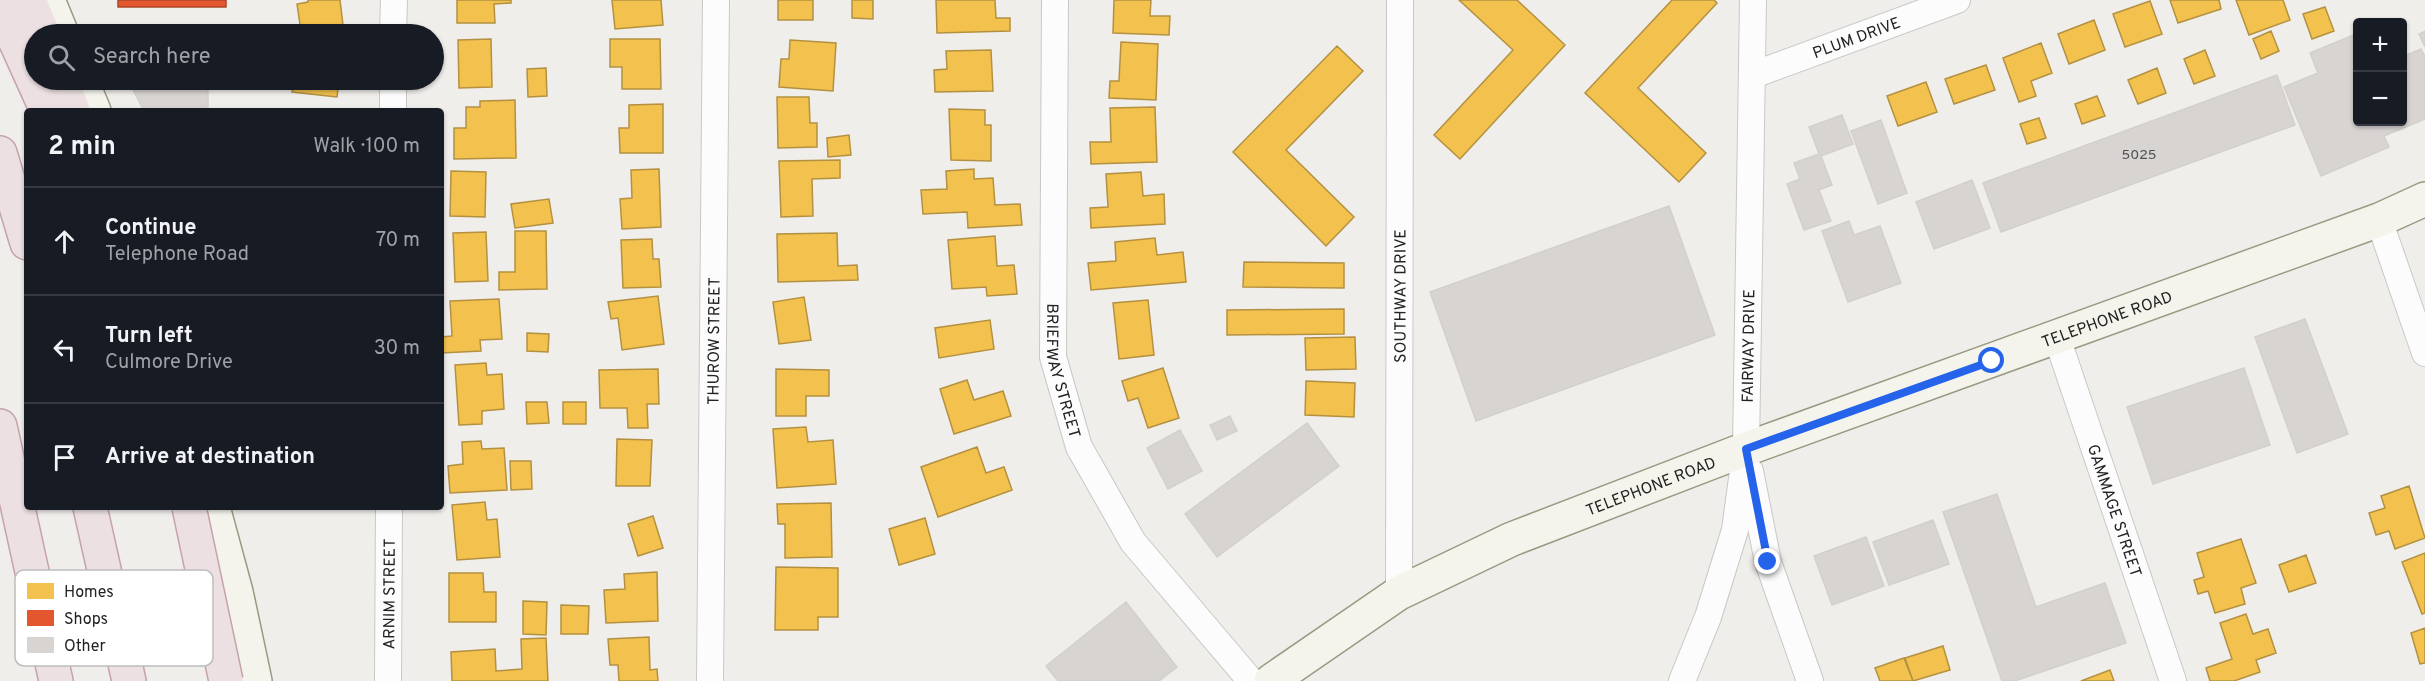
<!DOCTYPE html>
<html lang="en">
<head>
<meta charset="utf-8">
<style>
	body { margin:0; font-family:Overpass,sans-serif; background:#20242c; color:#f1f3f6 }
	.controls { position:absolute; right:18px; top:18px; display:grid; overflow:hidden; border-radius:6px; box-shadow:0 2px 4px #0004 }
	.controls button { width:54px; height:54px; display:grid; place-items:center; padding:0; border:0; border-bottom:2px solid #363941; background:#171b24; color:#f1f3f6; font:30px sans-serif }
	.stop { position:absolute; width:18px; height:18px; margin:-14px; border:4px solid #2563eb; border-radius:50%; background:#fff }
	.stop.end { background:#2563eb; border-color:#fff; box-shadow:0 2px 6px #0008 }
	.list { margin:0; padding:0; list-style:none }
	h2 { display:flex; justify-content:space-between; align-items:center; height:78px; margin:0; padding:0 24px; font-size:26px }
	h2 small { font-size:20px; font-weight:400; color:#9ea1a6 }
	.list li { display:grid; grid-template-columns:39px 1fr auto; gap:18px; align-items:center; box-sizing:border-box; height:108px; padding:0 24px; border-top:2px solid #363941 }
	.list b { display:block; font-size:22px; white-space:nowrap }
	.list p { margin:0; font-size:20px; white-space:nowrap; color:#9ea1a6 }
	.list em { font-size:20px; font-style:normal; color:#9ea1a6 }
	.icon { flex:none; width:33px; height:33px; fill:none; stroke:currentColor; stroke-width:2; stroke-linecap:round; stroke-linejoin:round }
	.map { position:relative; flex:none; width:2425px; height:681px; overflow:hidden }
	.search { position:absolute; background:#171b24; box-shadow:0 2px 4px #0004; left:24px; top:24px; width:420px; height:66px; display:flex; align-items:center; gap:15px; box-sizing:border-box; padding:0 21px; border-radius:33px; color:#9ea1a6; font-size:22px }
	.panel { position:absolute; background:#171b24; box-shadow:0 2px 4px #0004; left:24px; top:108px; width:420px; height:402px; border-radius:6px }
	.map>svg:first-child { display:block }
	.homes { fill:#f2c14e; stroke:#b49141; stroke-width:1.5 }
	.shops { fill:#e4572e; stroke:#aa472a; stroke-width:1.5 }
	.building { fill:#d7d4d2; stroke:#d3d0cc; stroke-width:1.5 }
	.lines { fill:none; stroke-linecap:round; stroke-linejoin:round }
	.street-casing { stroke:#c9c8c7; stroke-width:28 }
	.secondary-casing { stroke:#999a82; stroke-width:36 }
	.highway-casing { stroke:#c5a2ac; stroke-width:36 }
	.street { stroke:#fdfcfc; stroke-width:26 }
	.secondary { stroke:#f4f4ed; stroke-width:33 }
	.highway { stroke:#ece0e2; stroke-width:33 }
	.highway-bridge-casing { stroke:#c5a2ac; stroke-width:36; stroke-linecap:butt }
	.highway-bridge { stroke:#ece0e2; stroke-width:33 }
	.route { stroke:#2563eb; stroke-width:8 }
	.labels { text-anchor:middle; stroke-width:6; stroke-linejoin:round; paint-order:stroke }
	.number-label { font-size:14px; fill:#4f4e4e }
	.street-label { font-size:16px; fill:#222; stroke:#fff }
	.key { fill:#fff; stroke:#bdbdbd; stroke-width:1.5 }
	.key-label { font-size:16px; fill:#222 }
</style>
</head>
<body>
<div class="map">
<svg width="2425" height="681" viewBox="0 0 2425 681">
	<rect width="100%" height="100%" fill="#f0eeeb"/>
	<path class="homes" d="M308 0H340L343 25 301 31 297 4 308 2Z
		M457 0H511V3L494 4 495 23H457Z
		M612 0H661L663 25 615 29Z
		M778 0H813V20H778Z
		M852 0H873V19L852 18Z
		M936 0H995L996 18H1010V31L937 33Z
		M1114 0H1151L1150 16H1170L1169 35 1113 33Z
		M1459 0H1517L1565 45 1460 159 1434 135 1513 50Z
		M1672 0H1714L1717 3 1638 88 1706 153 1679 182 1585 93Z
		M2170 0H2219L2221 9 2178 23Z
		M2236 0H2283L2290 20 2249 35Z
		M2150 1 2162 34 2125 47 2113 14Z
		M2325 7 2334 31 2312 39 2303 14Z
		M2094 20 2105 50 2069 64 2058 34Z
		M2271 31 2279 51 2261 59 2253 39Z
		M491 39 492 87 459 88 458 40Z
		M610 39H660L661 89H622V67H610Z
		M790 40 836 43 833 91 779 87 781 59H789Z
		M1121 42 1158 44 1156 100 1109 98 1110 81H1119Z
		M2041 43 2052 73 2031 81 2036 96 2019 102 2003 58Z
		M1337 46 1363 71 1286 150 1354 217 1326 246 1233 152Z
		M991 50 993 91 935 92 934 70 947 69 946 51Z
		M2205 50 2215 76 2194 84 2184 59Z
		M1986 65 1995 90 1954 104 1945 79Z
		M546 68 547 96 528 97 527 69Z
		M2157 68 2166 93 2138 104 2128 80Z
		M294 80H339L337 97 292 92Z
		M1926 82 1937 112 1898 126 1887 96Z
		M2097 96 2105 116 2082 124 2075 104Z
		M777 97H809L810 123H817V147L778 148Z
		M515 100 516 158 454 159V128H466V107H480V101Z
		M663 104V153H620L619 128H629V105Z
		M1155 107 1157 162 1091 164 1090 142H1111L1110 108Z
		M949 109 985 110V125H991V161L951 160Z
		M2039 118 2046 138 2027 144 2020 124Z
		M849 135 851 155 828 157 827 138Z
		M840 160V178L812 179 813 216 781 217 779 161Z
		M659 169 661 227 622 229 620 199 632 198 631 170Z
		M974 169V179L993 178 995 205 1020 204 1022 225 968 228 967 212 923 214 921 190 947 189 946 171Z
		M451 171 486 172 485 217 450 216Z
		M1141 172 1143 196 1164 194 1165 224 1091 228 1090 208 1108 207 1106 174Z
		M549 199 553 223 515 228 511 204Z
		M515 231H546L547 289 499 290V272H515Z
		M486 232 488 281 455 282 453 233Z
		M837 233 838 266 857 265 858 280 778 282 777 234Z
		M995 236 997 266 1014 265 1017 294 987 296 986 287 952 289 948 240Z
		M1155 238 1157 255 1183 252 1186 282 1091 290 1088 263 1116 261 1115 242Z
		M652 239 653 259H659L661 287 623 288 621 240Z
		M1244 262 1344 263V288L1243 287Z
		M658 296 664 344 622 350 618 318 611 319 608 302Z
		M804 297 811 340 779 344 773 302Z
		M499 299 502 339 480 340 481 351 441 353V337L452 336 450 301Z
		M1148 300 1154 355 1119 359 1113 303Z
		M1344 309V334L1227 335V310Z
		M990 320 994 349 939 358 935 328Z
		M527 333 549 334 548 352 527 351Z
		M1355 337 1356 369 1306 370 1305 338Z
		M486 363 487 375 502 374 504 409 482 411V424L459 425 455 365Z
		M1163 368 1179 418 1148 428 1138 398 1128 401 1122 381Z
		M658 369 659 404H647L648 428H628L627 408H600L599 370Z
		M776 369 829 370V396H806V416H776Z
		M967 380 974 400 1003 391 1011 416 954 434 940 389Z
		M1306 381 1355 383 1354 417 1305 415Z
		M526 402H547L549 423 527 424Z
		M563 402H586V424H563Z
		M806 427 808 442 833 440 836 484 777 488 773 429Z
		M617 439 652 440 650 486H616Z
		M481 441 482 449 504 448 507 490 450 493 448 466 463 464 462 442Z
		M977 447 986 473 1004 467 1012 490 938 517 921 467Z
		M510 461H531L532 489 511 490Z
		M2409 486 2425 538 2395 549 2389 531 2376 535 2369 513 2385 508 2381 496Z
		M485 502 487 520 497 519 500 557 457 560 452 505Z
		M831 503 832 557 785 558V524H778L777 504Z
		M653 516 663 548 638 556 628 524Z
		M925 518 935 554 899 565 889 529Z
		M2241 539 2256 583 2241 588 2245 604 2215 613 2208 591 2198 594 2194 580 2204 577 2197 553Z
		M2425 553V613L2422 614 2402 562Z
		M2306 555 2316 583 2289 592 2279 565Z
		M776 567 838 568V617H818V630H775Z
		M657 572 658 621 606 623 604 590 625 589 624 574Z
		M449 573H483L484 592H496V622H449Z
		M523 601 547 602 546 635 523 634Z
		M561 605 589 606 588 634H561Z
		M2246 614 2253 634 2268 629 2276 653 2256 660 2260 672 2234 681H2210L2206 668 2232 659 2220 623Z
		M2425 628V663L2420 664 2411 633Z
		M649 637 650 670 657 669 658 681H619L618 665H610L608 639Z
		M546 638 548 681H452L451 652 495 649 496 671 522 669 521 639Z
		M1943 646 1950 670 1913 681 1905 658Z
		M1904 658 1913 681H1880L1875 668Z
		M2110 670 2114 681H2081Z"/>
	<path class="shops" d="M118 0H226V7H118Z"/>
	<path class="building" d="M2425 31V47L2419 34Z
		M2358 33V122H2402V57L2421 49 2425 57V119L2384 136 2389 147 2321 176 2284 87 2318 73 2310 53Z
		M2277 75 2295 125 2001 232 1983 183Z
		M128 80H208V111H144Z
		M1842 115 1853 144 1821 156 1832 185 1819 190 1831 221 1804 230 1787 184 1800 179 1794 163 1819 154 1809 127Z
		M1881 120 1907 193 1878 204 1851 131Z
		M1972 180 1990 228 1934 249 1916 202Z
		M1669 206 1715 335 1476 421 1430 292Z
		M1849 221 1854 235 1880 226 1901 283 1848 302 1822 231Z
		M2305 319 2348 434 2297 453 2255 337Z
		M2244 368 2270 445 2153 484 2127 407Z
		M1230 416 1237 431 1217 440 1210 425Z
		M1307 423 1339 466 1217 557 1185 514Z
		M1180 430 1202 471 1168 489 1147 448Z
		M1997 494 2036 607 2105 583 2126 643 2015 681H2002L1943 512Z
		M1933 520 1949 564 1889 585 1873 542Z
		M1866 537 1884 586 1832 605 1814 556Z
		M1126 602 1177 667 1159 681H1058L1046 666Z"/>
	<g class="lines">
		<defs>
			<g id="street">
				<path id="s1" d="M1055 0 1053 357 1079 447 1133 542 1251 681"/>
				<path d="M393 34 394 0"/>
				<path id="s2" d="M1753 75 1957 0"/>
				<path d="M393 111V80"/>
				<path d="M2379 220 2425 353"/>
				<path id="s3" d="M2057 338 2173 681"/>
				<path d="M1750 471 1768 562 1810 681"/>
				<path id="s4" d="M1399 593 1400 0"/>
				<path id="s5" d="M388 681 389 507"/>
				<path id="s6" d="M710 681 716 0"/>
				<path id="s7" d="M1682 681 1708 617 1735 530 1746 449 1753 0"/>
			</g>
			<g id="secondary">
				<path d="M48 0 62 34"/>
				<path d="M81 80 94 111"/>
				<path d="M213 507 236 592 255 681"/>
				<path id="s8" d="M1271 681 1399 593 1512 539 1746 449 2379 220 2425 199"/>
			</g>
			<path id="highway" d="M29 0 43 34
				M0 7 47 111
				M62 80 73 111
				M0 153 27 243
				M0 426 56 681
				M90 507 129 681"/>
		</defs>
		<use href="#street" class="street-casing"/>
		<use href="#secondary" class="secondary-casing"/>
		<use href="#highway" class="highway-casing"/>
		<use href="#street" class="street"/>
		<use href="#secondary" class="secondary"/>
		<use href="#highway" class="highway"/>
		<defs>
			<path id="highway-bridge" d="M189 507 226 681"/>
		</defs>
		<use href="#highway-bridge" class="highway-bridge-casing"/>
		<use href="#highway-bridge" class="highway-bridge"/>
	</g>
	<g class="lines">
		<path class="route" d="M1768 562 1746 449 1992 361"/>
	</g>
	<g class="labels">
		<g class="number-label">
			<text x="2139" y="159">5025</text>
		</g>
		<g class="street-label">
			<text dy="6" stroke="none"><textPath href="#s2" startOffset="110">PLUM DRIVE</textPath></text>
			<text dy="6" stroke="none"><textPath href="#s4" startOffset="297">SOUTHWAY DRIVE</textPath></text>
			<text dy="6" stroke="none"><textPath href="#s8" startOffset="915">TELEPHONE ROAD</textPath></text>
			<text dy="6" stroke="none"><textPath href="#s6" startOffset="340">THUROW STREET</textPath></text>
			<text dy="6" stroke="none"><textPath href="#s7" startOffset="345">FAIRWAY DRIVE</textPath></text>
			<text dy="6" stroke="none"><textPath href="#s1" startOffset="372">BRIEFWAY STREET</textPath></text>
			<text dy="6" stroke="none"><textPath href="#s8" startOffset="429">TELEPHONE ROAD</textPath></text>
			<text dy="6" stroke="none"><textPath href="#s3" startOffset="182">GAMMAGE STREET</textPath></text>
			<text dy="6" stroke="none"><textPath href="#s5" startOffset="87">ARNIM STREET</textPath></text>
		</g>
	</g>
	<rect x="15" y="570" width="198" height="96" rx="9" class="key"/>
	<rect x="27" y="583" width="27" height="16" fill="#f2c14e"/>
	<rect x="27" y="610" width="27" height="16" fill="#e4572e"/>
	<rect x="27" y="637" width="27" height="16" fill="#d7d4d2"/>
	<g class="key-label">
		<text x="64" y="597">Homes</text>
		<text x="64" y="624">Shops</text>
		<text x="64" y="651">Other</text>
	</g>
</svg>
<div class="controls">
<button>+</button>
<button>−</button>
</div>
<div class="stop" style="left:1992px;top:361px"></div>
<div class="stop end" style="left:1768px;top:562px"></div>
<div class="search"><svg class="icon" aria-label="search" viewBox="0 0 24 24"><circle cx="10" cy="10" r="6"/><path d="M15 15l6 6"/></svg>Search here</div>
<section class="panel">
<h2>2 min<small>Walk · 100 m</small></h2>
<ul class="list">
<li><svg class="icon" aria-label="ahead" viewBox="0 0 24 24"><path d="M12 20V5M6 11l6-6 6 6"/></svg><div><b>Continue</b><p>Telephone Road</p></div><em>70 m</em></li>
<li><svg class="icon" aria-label="left" viewBox="0 0 24 24"><path d="M17 20v-9H6M10 6l-5 5 5 5"/></svg><div><b>Turn left</b><p>Culmore Drive</p></div><em>30 m</em></li>
<li><svg class="icon" aria-label="arrive" viewBox="0 0 24 24"><path d="M6 21V4h12l-3 4 3 4H6"/></svg><div><b>Arrive at destination</b></div></li>
</ul>
</section>
</div>
</body>
</html>
